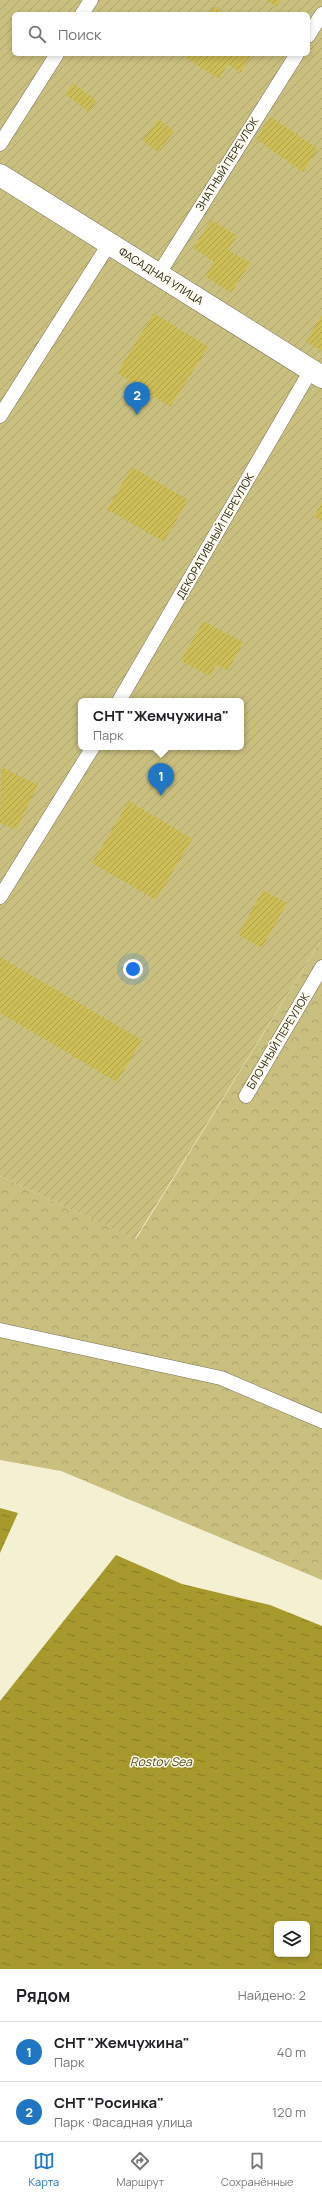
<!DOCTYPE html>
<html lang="ru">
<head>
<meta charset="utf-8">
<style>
	body { margin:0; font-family:Manrope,sans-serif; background:#f6f6f6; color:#202124 }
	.controls { position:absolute; right:12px; bottom:12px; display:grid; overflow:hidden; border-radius:6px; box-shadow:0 2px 6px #0003 }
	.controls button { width:36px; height:36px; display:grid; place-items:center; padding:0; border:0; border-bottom:1px solid #e0e0e0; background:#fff; color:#202124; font:20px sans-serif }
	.you { position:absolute; left:133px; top:969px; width:14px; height:14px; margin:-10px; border:3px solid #fff; border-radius:50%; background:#1a73e8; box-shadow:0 0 0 6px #1a73e833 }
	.badge { display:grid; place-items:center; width:26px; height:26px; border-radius:50%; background:#2176c4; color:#fff; font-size:13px; font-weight:700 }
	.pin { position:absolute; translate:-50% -33px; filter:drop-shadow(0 1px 2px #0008) }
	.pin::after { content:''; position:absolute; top:21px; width:14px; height:12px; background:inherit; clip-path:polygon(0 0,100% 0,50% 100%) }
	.popup { position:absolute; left:78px; top:698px; width:166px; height:52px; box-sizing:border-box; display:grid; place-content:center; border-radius:6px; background:#fff; filter:drop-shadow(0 1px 3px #0005); font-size:13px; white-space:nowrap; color:#757577 }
	.popup b { font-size:15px; color:#202124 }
	.popup::after { content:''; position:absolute; left:50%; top:100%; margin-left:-8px; border:8px solid transparent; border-top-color:#fff }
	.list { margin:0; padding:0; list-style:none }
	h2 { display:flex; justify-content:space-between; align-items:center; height:52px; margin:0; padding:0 16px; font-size:17px }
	h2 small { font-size:13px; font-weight:400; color:#757577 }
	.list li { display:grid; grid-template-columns:26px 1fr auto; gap:12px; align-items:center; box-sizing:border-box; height:60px; padding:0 16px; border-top:1px solid #e0e0e0 }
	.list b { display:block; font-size:15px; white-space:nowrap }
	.list p { margin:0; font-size:13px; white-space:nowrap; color:#757577 }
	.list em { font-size:13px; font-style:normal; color:#757577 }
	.icon { flex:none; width:22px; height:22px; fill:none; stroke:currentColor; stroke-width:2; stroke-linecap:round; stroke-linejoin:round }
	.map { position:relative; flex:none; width:322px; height:1969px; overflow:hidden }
	.search { position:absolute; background:#fff; box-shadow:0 2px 6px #0003; left:12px; right:12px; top:12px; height:44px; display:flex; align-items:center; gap:10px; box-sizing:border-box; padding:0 14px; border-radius:6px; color:#757577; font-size:15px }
	.sheet { height:172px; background:#fff }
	nav { display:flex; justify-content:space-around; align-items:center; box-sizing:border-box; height:56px; border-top:1px solid #e0e0e0; background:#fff; font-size:11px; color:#757577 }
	nav a { display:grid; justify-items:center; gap:2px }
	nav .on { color:#2176c4 }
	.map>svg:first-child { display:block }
	.forest { fill:url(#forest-crowns) }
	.garden { fill:url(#garden-furrows); fill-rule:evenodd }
	.water { fill:url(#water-ripples); fill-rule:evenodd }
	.building { fill:url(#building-hatch) }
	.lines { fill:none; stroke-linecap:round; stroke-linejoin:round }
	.service-casing { stroke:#757157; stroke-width:15 }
	.minor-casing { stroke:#757157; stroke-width:23 }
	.service { stroke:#fff; stroke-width:14 }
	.minor { stroke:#fff; stroke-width:22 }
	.labels { text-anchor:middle; stroke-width:3; stroke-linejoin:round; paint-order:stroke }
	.street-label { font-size:11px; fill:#242218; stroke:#fffdeb }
	.water-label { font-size:12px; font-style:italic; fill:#504a1f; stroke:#fffdeb }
</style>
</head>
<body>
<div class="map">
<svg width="322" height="1969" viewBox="0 0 322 1969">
	<defs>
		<pattern id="forest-crowns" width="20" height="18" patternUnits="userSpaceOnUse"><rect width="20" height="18" fill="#c9c07f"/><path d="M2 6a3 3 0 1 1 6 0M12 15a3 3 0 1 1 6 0" fill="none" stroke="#aca56d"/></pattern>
		<pattern id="garden-furrows" width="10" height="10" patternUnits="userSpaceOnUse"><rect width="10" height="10" fill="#c9c07f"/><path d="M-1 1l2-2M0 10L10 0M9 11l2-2" fill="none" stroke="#aca56d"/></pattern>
		<pattern id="water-ripples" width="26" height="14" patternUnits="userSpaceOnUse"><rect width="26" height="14" fill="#a8992c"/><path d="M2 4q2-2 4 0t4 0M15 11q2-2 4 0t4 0" fill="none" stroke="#897c25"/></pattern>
		<pattern id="building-hatch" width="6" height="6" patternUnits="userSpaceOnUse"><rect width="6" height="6" fill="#ccbd56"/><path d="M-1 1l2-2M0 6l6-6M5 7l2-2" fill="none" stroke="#afa24a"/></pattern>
	</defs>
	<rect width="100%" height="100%" fill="#f4f0d2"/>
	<path class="forest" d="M322 939V1580L61 1471 0 1460V1176L136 1239Z"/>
	<path class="garden" d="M0 0H322V939L135 1239 0 1176ZM14 14H308V54H14ZM81 701H241V747H81Z"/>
	<path class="water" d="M0 1508 18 1513 0 1553Z
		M116 1555 182 1584 270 1605 322 1626V1969H0V1701ZM277 1924H307V1954H277Z"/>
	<path class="building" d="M266 0H281L276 7Z
		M214 6 226 14H209Z
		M180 54H252L240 73 228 64 219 79Z
		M73 83 96 101 89 112 65 94Z
		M271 117 318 149 303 172 256 139Z
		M159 119 174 131 158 152 142 140Z
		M211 220 237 236 228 250 250 263 231 293 205 276 214 262 193 248Z
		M154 313 208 347 170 407 117 373Z
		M322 315V351L306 341Z
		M132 467 188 500 164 542 107 509Z
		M322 503V521L314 516Z
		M203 621 243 642 228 671 216 665 210 676 181 661Z
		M1 767 38 785 16 830 0 823Z
		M129 801 192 839 156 900 92 863Z
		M263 890 287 903 262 948 238 935Z
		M0 957 142 1040 117 1082 0 1013Z"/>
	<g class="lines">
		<defs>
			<path id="service" d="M82 14 91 0
				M308 36 322 14
				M0 144 57 54
				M158 275 297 54
				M0 416 109 244
				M119 701 311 370
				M0 897 93 747
				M246 1096 322 967
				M0 1330 221 1378 322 1421"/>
			<path id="minor" d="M0 175 322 377"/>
		</defs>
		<use href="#service" class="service-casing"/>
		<use href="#minor" class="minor-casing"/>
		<use href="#service" class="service"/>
		<use href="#minor" class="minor"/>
	</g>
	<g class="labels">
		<g class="street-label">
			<text transform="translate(227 164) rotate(-58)" y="4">ЗНАТНЫЙ ПЕРЕУЛОК</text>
			<text transform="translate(161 276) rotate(32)" y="4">ФАСАДНАЯ УЛИЦА</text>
			<text transform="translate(215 536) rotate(-60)" y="4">ДЕКОРАТИВНЫЙ ПЕРЕУЛОК</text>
			<text transform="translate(278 1041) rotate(-59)" y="4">БЛОЧНЫЙ ПЕРЕУЛОК</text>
		</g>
		<g class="water-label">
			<text x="161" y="1766">Rostov Sea</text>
		</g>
	</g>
</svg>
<div class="controls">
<button><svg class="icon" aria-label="layers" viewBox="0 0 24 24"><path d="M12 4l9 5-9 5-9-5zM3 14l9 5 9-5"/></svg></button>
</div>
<div class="you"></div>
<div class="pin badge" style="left:161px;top:796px">1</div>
<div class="popup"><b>СНТ &quot;Жемчужина&quot;</b>Парк</div>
<div class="pin badge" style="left:137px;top:415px">2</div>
<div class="search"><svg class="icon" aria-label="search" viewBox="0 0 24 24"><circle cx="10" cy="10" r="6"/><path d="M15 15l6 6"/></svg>Поиск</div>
</div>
<section class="sheet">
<h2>Рядом<small>Найдено: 2</small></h2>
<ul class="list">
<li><span class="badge">1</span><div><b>СНТ &quot;Жемчужина&quot;</b><p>Парк</p></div><em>40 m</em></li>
<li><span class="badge">2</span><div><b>СНТ &quot;Росинка&quot;</b><p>Парк · Фасадная улица</p></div><em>120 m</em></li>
</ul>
</section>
<nav>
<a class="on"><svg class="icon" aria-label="map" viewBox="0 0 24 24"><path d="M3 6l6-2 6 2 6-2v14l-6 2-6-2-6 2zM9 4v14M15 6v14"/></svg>Карта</a>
<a><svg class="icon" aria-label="directions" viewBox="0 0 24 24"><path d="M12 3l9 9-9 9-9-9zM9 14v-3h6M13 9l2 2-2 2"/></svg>Маршрут</a>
<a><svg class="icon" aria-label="saved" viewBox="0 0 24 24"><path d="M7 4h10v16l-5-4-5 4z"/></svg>Сохранённые</a>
</nav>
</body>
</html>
